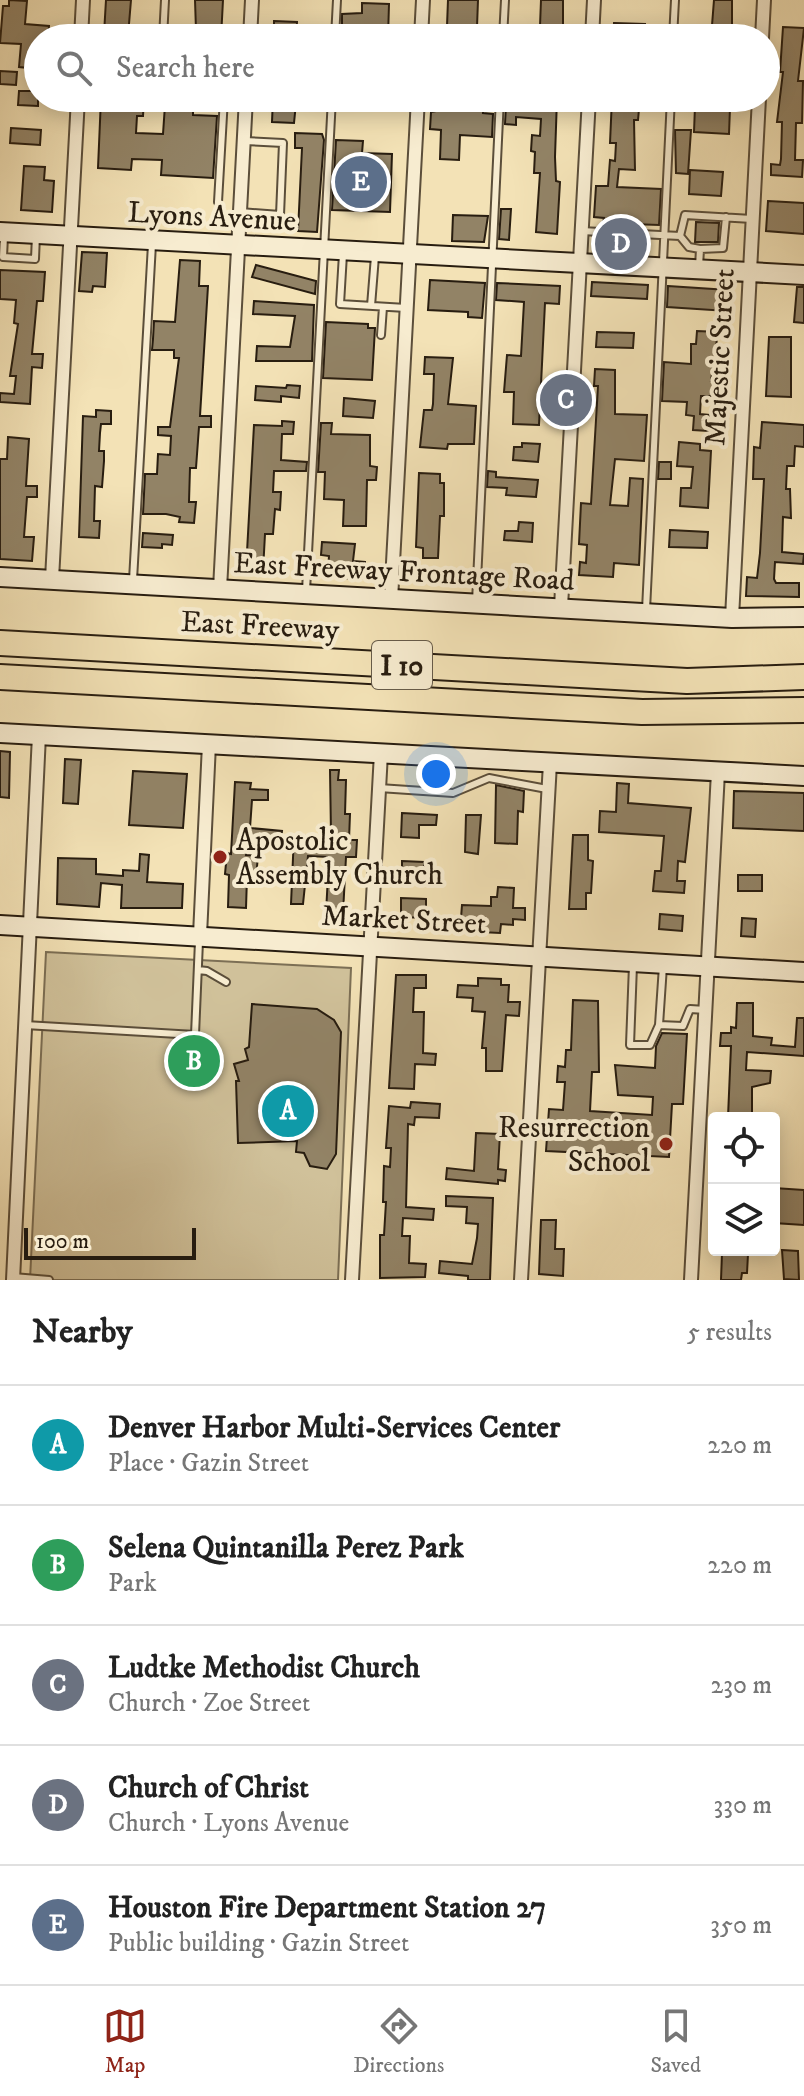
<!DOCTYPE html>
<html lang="en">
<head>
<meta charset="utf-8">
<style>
	body { margin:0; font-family:"IM FELL DW Pica",serif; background:#f6f6f6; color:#222 }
	.controls { position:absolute; right:24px; bottom:24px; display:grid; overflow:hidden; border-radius:8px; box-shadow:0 4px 20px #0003 }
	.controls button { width:72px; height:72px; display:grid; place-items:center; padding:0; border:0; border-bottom:2px solid #e0e0e0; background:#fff; color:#222; font:40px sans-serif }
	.scale { position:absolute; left:24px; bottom:20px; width:172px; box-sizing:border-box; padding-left:8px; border:4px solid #281d10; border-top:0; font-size:22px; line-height:28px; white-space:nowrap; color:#281d10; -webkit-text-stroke:6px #f7ecd0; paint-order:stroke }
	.you { position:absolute; left:436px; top:774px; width:28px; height:28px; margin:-20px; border:6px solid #fff; border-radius:50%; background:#1a73e8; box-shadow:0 0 0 12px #1a73e833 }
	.badge { display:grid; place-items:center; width:52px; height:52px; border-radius:50%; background:#8f2418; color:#fff; font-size:26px; font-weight:700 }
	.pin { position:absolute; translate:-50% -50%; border:4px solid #fff; box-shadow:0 2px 8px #0006 }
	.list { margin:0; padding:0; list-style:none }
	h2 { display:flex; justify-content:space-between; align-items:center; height:104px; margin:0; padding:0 32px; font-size:34px }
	h2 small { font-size:26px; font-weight:400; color:#767676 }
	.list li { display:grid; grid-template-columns:52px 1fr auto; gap:24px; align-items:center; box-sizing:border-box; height:120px; padding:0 32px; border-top:2px solid #e0e0e0 }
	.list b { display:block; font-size:30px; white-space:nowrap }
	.list p { margin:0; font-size:26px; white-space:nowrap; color:#767676 }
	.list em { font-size:26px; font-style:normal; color:#767676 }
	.icon { flex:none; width:44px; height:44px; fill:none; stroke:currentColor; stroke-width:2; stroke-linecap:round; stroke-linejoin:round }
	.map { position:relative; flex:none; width:804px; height:1280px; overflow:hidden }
	.search { position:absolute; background:#fff; box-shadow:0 4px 20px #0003; left:24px; right:24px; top:24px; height:88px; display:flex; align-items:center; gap:20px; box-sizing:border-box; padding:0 28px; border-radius:44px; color:#767676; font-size:30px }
	.sheet { height:704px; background:#fff }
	nav { display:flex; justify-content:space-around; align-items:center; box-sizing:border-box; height:112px; border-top:2px solid #e0e0e0; background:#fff; font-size:22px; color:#767676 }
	nav a { display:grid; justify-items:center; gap:4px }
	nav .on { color:#8f2418 }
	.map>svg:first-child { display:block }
	.green { fill:#d0c19a; stroke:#7c6f55; stroke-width:2 }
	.building { fill:#928366; stroke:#281d10; stroke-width:2 }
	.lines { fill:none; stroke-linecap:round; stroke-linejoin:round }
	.lane-casing { stroke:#5b4e3a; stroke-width:10 }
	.street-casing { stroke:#5b4e3a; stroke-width:16 }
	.secondary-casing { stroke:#281d10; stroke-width:22 }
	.highway-casing { stroke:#281d10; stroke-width:28 }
	.lane { stroke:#f7ecd0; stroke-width:6 }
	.street { stroke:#f7ecd0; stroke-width:12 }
	.secondary { stroke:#f7ecd0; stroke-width:18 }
	.highway { stroke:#f3e2b6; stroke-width:24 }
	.poi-dot { fill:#8f2418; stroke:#f7ecd0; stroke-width:3 }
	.labels { text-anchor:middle; stroke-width:8; stroke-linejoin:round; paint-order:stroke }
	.shield { fill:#f7ecd0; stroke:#665b4a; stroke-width:2 }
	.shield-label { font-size:28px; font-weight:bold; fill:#281d10 }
	.street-label { font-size:30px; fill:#281d10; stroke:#f7ecd0 }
	.poi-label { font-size:30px; fill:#281d10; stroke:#f7ecd0; text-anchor:start }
</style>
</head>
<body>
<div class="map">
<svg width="804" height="1280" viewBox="0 0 804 1280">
	<rect width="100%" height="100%" fill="#f3e2b6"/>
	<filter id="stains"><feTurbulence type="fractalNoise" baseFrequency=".0025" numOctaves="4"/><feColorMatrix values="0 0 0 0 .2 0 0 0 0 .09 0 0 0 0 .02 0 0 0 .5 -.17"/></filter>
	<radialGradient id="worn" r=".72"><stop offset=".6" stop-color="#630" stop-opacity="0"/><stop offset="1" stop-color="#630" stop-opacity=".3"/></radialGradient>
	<path class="green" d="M46 952 351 968 338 1280H30Z"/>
	<path class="building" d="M9 0 27 1 25 24 49 26 48 38H38V69L19 67 21 44 0 43 3 6H9Z
		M106 0H131L128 36 104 34Z
		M195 0H223L221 38 201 36 202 30H196Z
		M448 0H478L477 27 447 26Z
		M541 0H563V29H550V36L520 34 521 25 540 26Z
		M714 0H732V38H711Z
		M362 3 389 4 388 38H361V26L342 25V14L362 13Z
		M274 21 297 22 296 38H274Z
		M614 23 645 24V38H613Z
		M783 27 804 28 798 81H803L802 123H796L795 160H803L802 177 771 175V164L780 165 781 159 782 122H777L783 72H780Z
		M0 71 17 72 16 85 0 84Z
		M19 91H38V106L18 105Z
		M101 98H144L143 116H137L136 133 163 134 165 105 193 107V115L217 116 213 178 161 175 162 160 132 159 131 170 98 168Z
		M273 98H289V103H296L294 123 272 122Z
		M443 98H484L483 113 493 114 492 137 460 135 459 160 440 159 441 130 430 129 431 112 442 110Z
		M532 98H557L555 157 556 181 560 182 557 234 536 232 540 173H534L535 152 531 151 532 135 540 136 541 119 516 117V125L505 124 506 105 532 106Z
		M612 98H640L638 120H634L635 170 619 169 617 187 661 189 659 225 603 223 604 218 594 217 596 186H608L610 160 615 161 616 143H610Z
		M710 98H736V108H730L729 134 694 132 695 106 710 107Z
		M11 128 41 130 40 145 10 143Z
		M675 130H691L688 174 676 173Z
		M295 133 322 134 324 140 317 232 298 231 302 148H295Z
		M336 140 363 141 362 153 392 154 390 212 332 210Z
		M24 166 45 167 44 180 54 181 52 212 21 210Z
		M690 170 723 172 721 196 689 194Z
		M768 201 804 203V234L766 231Z
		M501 209H511L509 240 499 239Z
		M453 215 488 216 484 242 452 241Z
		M696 222 719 223 718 242H695Z
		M82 252 107 253 105 287 93 286 92 292 79 291Z
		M180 260 200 261 199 286H208L200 416H211V427H199L196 468H190L189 502H196L194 523 179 522 180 517 166 514H143L145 474H157L158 454 170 455 171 436 158 435V427H170L179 358H174V350H152L153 339 154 321 175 322Z
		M256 265 316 281 315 294 252 277Z
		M0 270 45 272 43 301H37L32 354H43L42 368 32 367 30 404 0 402V393L14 394 16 376H10L18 324 14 323 16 300 0 299Z
		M430 280 485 283 482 318 468 317V312L428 310Z
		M592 282 648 285 647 299 591 296Z
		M497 283 560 286 559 304 545 303 539 425 513 424 514 392H504L507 355 521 356 524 302 496 300Z
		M668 286 728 290 727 311 667 307Z
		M797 287H804V323L794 322Z
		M254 301 314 305 312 361H256L257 346 290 347 295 316 253 314Z
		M326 322 368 324V328H375L372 380 323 378Z
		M697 331 718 332 711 381H715V396H701L700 414 709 415 708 431 693 430 694 416 686 415 687 402 662 401 664 362 691 364V344H696Z
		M597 332 634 333 633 348 596 347Z
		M769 337H791V397L766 396Z
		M425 357 453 358 448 404 476 406 474 444H448L447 449 420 447 424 410H432L433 404 434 374H424Z
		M595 369 615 370V414L647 415 644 461 615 459 610 505 628 506 630 478 643 479 639 565 614 563 613 577 579 575 580 562 586 563 587 545 579 544 581 503 591 504 598 386H594Z
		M287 385 300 386 299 398 281 396V402L255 400 256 386 286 388Z
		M344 398 375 401 373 418 343 416Z
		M96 410 111 411V424H101L100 433 99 451H104V461L102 487 95 486 94 521H100L99 538 79 537 83 416 96 417Z
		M282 421 294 422 293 434H282L281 460 307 462 306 471H274L273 492H281L280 510 275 509 273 534H265L263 571 246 570 254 425 282 426Z
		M762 422 804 425V447L795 446 794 466H787L786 489H790L791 518 783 517 782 552 804 554 803 564 775 562 774 579 776 583H799V597L746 596 747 577 757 578 760 553 764 479H753L754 447 760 448Z
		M321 423H332L331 434 370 435V466L377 467 376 480H367L366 526H343L344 500 324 499 325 472H318Z
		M8 437 29 439 26 486H37V497H27L24 537H34L32 561 0 559V459H7Z
		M679 442 700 444V450L711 451 708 508 680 506 681 488H691L693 467 677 466Z
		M522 443 540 444 538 462 513 460 514 447H522Z
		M659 462H671V479H658Z
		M488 471 496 472V477L538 480 536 497 506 495 507 488 487 487Z
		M419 473 440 474V483H444V516H440L438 558H423V548L416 547Z
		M519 522 533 523 532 542 504 540 505 531H518Z
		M670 530 708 532 707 548 669 547Z
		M143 533 173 535 172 545 162 544V548L142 547Z
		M322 542 355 544 353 561 365 562V579L337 578V570L328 569 329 556 321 555Z
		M0 751 10 752 9 798 0 797Z
		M65 759 81 760 78 804 63 803Z
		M330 770H339L338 780H346L345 814H350L349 840H357L356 857H346L343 913H326L329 857 308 856 303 904H291L294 835H331Z
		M133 771 187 774 183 828 129 825Z
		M235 782 251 783 250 789 268 790V800H252L250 828 282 831 281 841 248 838 246 855 258 856 256 877H247L246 908 228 907 229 875 225 874 227 853 231 854Z
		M617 783 629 784 628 803 691 808 685 862 678 861 677 881H685L684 893 653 891 655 871H661L664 836 599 832 600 811 616 812Z
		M496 785 524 791 523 812 518 811 517 844 495 843Z
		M734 791 804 793V831L733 828Z
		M402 813 437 815 436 825H419V838L401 837Z
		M466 815H481L478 854 465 852Z
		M573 835H588V860L593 861 591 893H586V909H569Z
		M140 854 149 855 147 882 183 884 182 908H121L122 885 101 883 99 907 57 904 58 858 96 859V874L123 876V870L139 871Z
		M402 861 424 862V878L402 877Z
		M738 875H762V891H738Z
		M498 887 514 888 513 908H525V920L513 919V925L501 924 500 933 460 931 462 905 491 906V897H497Z
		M401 898 426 899V918L401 917Z
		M660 914 683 916 682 931 659 929Z
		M742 918 756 919 755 937 741 936Z
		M396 975H426V988H414L413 1012H424L423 1053 436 1054 435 1065 415 1064 414 1089 389 1088Z
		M478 978 501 979V985H509L508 1002H520L519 1016 506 1015 502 1071H486V1048H482L485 1012 472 1011 473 998 457 997 458 985 478 986Z
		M573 1000 598 1001 599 1072H592L590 1111 652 1115 653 1097 618 1095 615 1065 655 1068 656 1046 662 1033 687 1034 683 1104H672L669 1157 546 1151 549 1109 563 1110 565 1082H557L558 1066 565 1067 566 1050H571Z
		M737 1003H753V1036L772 1038 771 1045 795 1047 797 1018H804V1056L747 1052 746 1070 771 1071 770 1083 752 1087V1118L728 1117 731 1046H720L721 1033H731V1027L736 1028Z
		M252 1004 317 1009 334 1020 341 1032 336 1154 327 1169 310 1166 304 1153 296 1152 297 1141 238 1143 236 1081H239L234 1064 248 1060 245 1049 249 1047Z
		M411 1102 440 1104 439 1118 415 1117 414 1125 408 1124 406 1207 434 1209 433 1220 403 1218 402 1236H410L409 1263 426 1264 425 1277 380 1278V1235H384L386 1202H383L384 1166 390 1167 391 1148H386L389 1106 410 1108Z
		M476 1133 500 1134 498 1169 506 1170 505 1181 498 1180V1184L446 1179 447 1168 474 1171Z
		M774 1188 804 1190V1225L774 1223Z
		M446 1196 493 1198 490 1280H468V1276L439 1273 440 1261 472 1264 477 1238 478 1224 466 1223 467 1207 446 1206Z
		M541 1220H556L555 1249H564L563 1276 539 1274Z
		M782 1250 798 1251 799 1280 784 1279Z
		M722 1253 748 1254 747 1273H742L741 1280H721Z"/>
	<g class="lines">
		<defs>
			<path id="lane" d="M163 38 165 0
				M335 38 337 0
				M503 38 505 0
				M673 38 675 0
				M218 202 224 98
				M240 212 280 215 283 143 244 141
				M581 231 680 236
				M4 236 3 257 35 259 36 235
				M700 249 723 248 726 217
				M343 254 340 304 406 308
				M699 267 700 249 689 247 680 236 685 215 752 219
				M371 306 375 256
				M381 335 383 307
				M133 580 152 244
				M306 591 332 98
				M476 602 500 98
				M646 610 671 98
				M379 788 453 793 489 778 547 789
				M633 965 630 1045H650L659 1025 663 966
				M198 970 207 971 226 982
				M25 1025 195 1035 199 941
				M659 1025 683 1026 690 1009 706 1010
				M13 1277 49 1280"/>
			<path id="street" d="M81 38 83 0
				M250 38 252 0
				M421 38 423 0
				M592 38 594 0
				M762 38 764 0
				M52 579 78 98
				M220 589 246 98
				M391 600 418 98
				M561 607 589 98
				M732 618 759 98
				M200 935 209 744
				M13 1280 39 735
				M352 1280 381 753
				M521 1280 550 763
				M691 1280 718 772"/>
			<path id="secondary" d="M0 232 804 275
				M0 577 732 618 804 617
				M0 733 804 776
				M0 925 804 972"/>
			<path id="highway" d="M0 643 687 681 804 677
				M0 677 642 712 804 710"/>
		</defs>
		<use href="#lane" class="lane-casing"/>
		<use href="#street" class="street-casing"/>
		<use href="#secondary" class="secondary-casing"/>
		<use href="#highway" class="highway-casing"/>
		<use href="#lane" class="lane"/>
		<use href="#street" class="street"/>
		<use href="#secondary" class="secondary"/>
		<use href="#highway" class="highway"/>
	</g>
	<g class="poi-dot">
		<circle cx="220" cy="857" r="8"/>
		<circle cx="666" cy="1144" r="8"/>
	</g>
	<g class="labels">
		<rect class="shield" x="372" y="641" width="60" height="48" rx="6"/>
		<g class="shield-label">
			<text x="402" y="675">I 10</text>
		</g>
		<g class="street-label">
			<text transform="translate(212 216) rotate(3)" y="10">Lyons Avenue</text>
			<text transform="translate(719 357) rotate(-87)" y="10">Majestic Street</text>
			<text transform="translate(404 571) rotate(3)" y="10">East Freeway Frontage Road</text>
			<text transform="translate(260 625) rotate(3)" y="10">East Freeway</text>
			<text transform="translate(404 919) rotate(3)" y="10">Market Street</text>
		</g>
		<g class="poi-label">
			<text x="236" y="850">Apostolic<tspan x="236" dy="34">Assembly Church</tspan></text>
			<text x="650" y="1137" text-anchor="end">Resurrection<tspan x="650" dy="34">School</tspan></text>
		</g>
	</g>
	<rect width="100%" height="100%" filter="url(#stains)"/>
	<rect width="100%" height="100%" fill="url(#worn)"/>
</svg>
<div class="controls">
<button><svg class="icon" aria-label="locate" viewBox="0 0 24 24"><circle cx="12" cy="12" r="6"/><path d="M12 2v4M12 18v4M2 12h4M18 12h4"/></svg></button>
<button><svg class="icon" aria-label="layers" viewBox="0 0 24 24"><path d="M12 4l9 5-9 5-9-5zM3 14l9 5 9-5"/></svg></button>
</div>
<div class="scale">100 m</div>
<div class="you"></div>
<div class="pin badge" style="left:288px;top:1111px;background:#0f9aa8">A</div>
<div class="pin badge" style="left:194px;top:1061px;background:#2e9e5b">B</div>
<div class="pin badge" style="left:566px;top:400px;background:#6b7280">C</div>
<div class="pin badge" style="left:621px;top:244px;background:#6b7280">D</div>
<div class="pin badge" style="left:361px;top:182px;background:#5c6f8a">E</div>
<div class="search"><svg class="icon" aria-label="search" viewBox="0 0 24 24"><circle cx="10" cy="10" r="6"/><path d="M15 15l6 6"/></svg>Search here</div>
</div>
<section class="sheet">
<h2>Nearby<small>5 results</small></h2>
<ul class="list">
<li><span class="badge" style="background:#0f9aa8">A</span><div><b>Denver Harbor Multi-Services Center</b><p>Place · Gazin Street</p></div><em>220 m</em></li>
<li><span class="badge" style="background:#2e9e5b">B</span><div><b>Selena Quintanilla Perez Park</b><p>Park</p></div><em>220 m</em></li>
<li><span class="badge" style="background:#6b7280">C</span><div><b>Ludtke Methodist Church</b><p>Church · Zoe Street</p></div><em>230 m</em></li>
<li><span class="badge" style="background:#6b7280">D</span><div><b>Church of Christ</b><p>Church · Lyons Avenue</p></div><em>330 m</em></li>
<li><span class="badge" style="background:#5c6f8a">E</span><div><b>Houston Fire Department Station 27</b><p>Public building · Gazin Street</p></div><em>350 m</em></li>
</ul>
</section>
<nav>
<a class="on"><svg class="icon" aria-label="map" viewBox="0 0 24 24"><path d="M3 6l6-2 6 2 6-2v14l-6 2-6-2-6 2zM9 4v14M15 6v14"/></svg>Map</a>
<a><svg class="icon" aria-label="directions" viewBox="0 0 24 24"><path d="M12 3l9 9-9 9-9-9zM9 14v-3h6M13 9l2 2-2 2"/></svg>Directions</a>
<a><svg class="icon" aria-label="saved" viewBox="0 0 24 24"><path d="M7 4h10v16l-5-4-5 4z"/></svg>Saved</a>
</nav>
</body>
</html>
